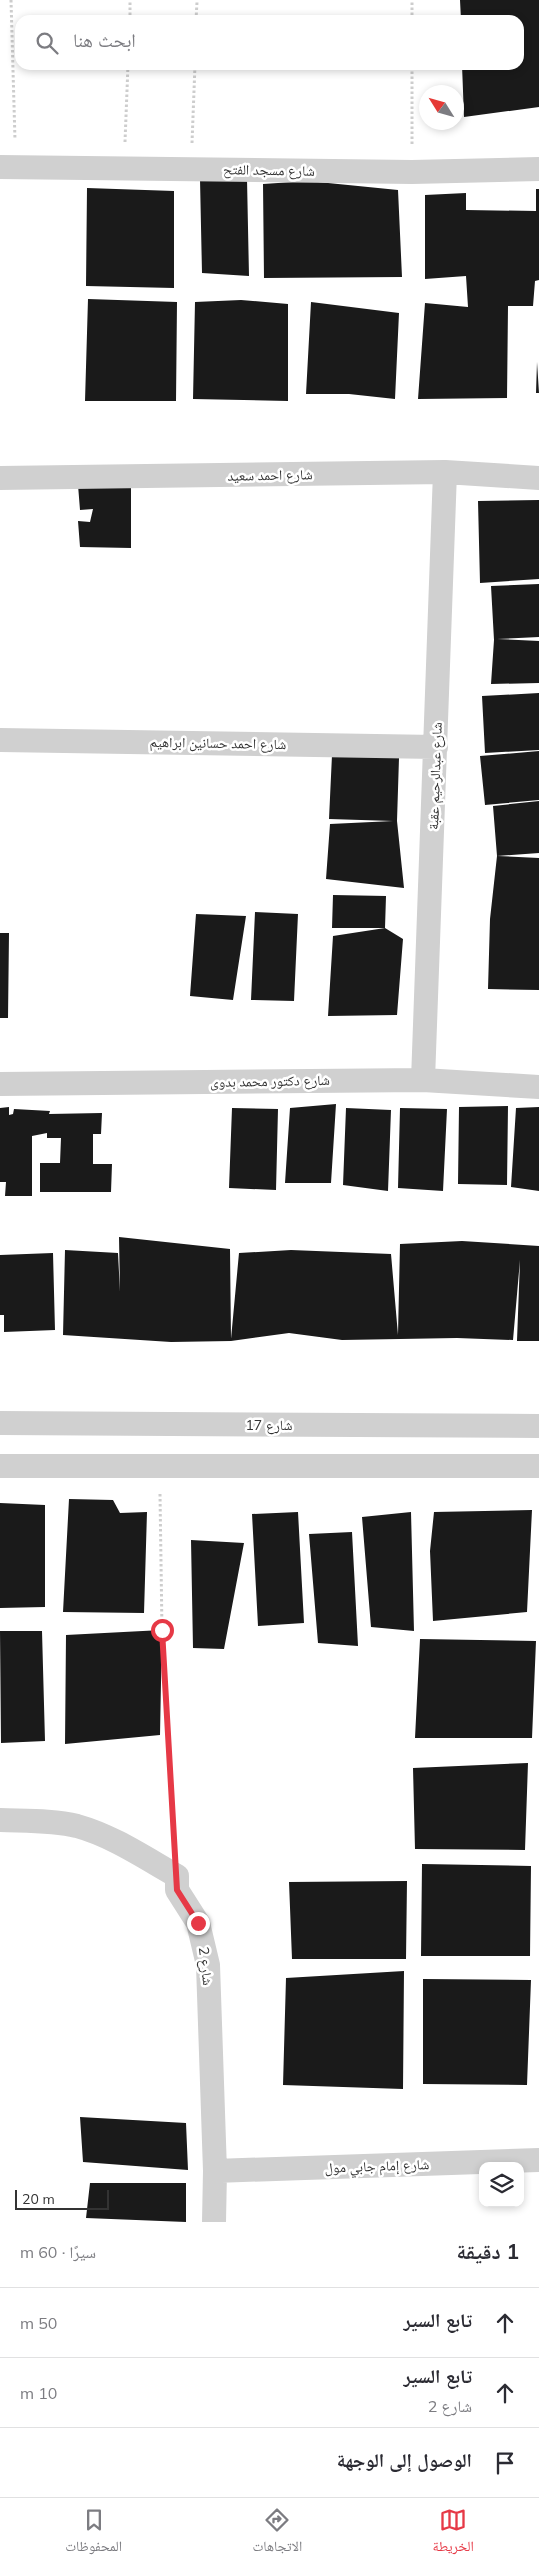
<!DOCTYPE html>
<html lang="ar">
<head>
<meta charset="utf-8">
<style>
	body { margin:0; font-family:Mulish,"Noto Naskh Arabic",sans-serif; background:#f7f7f7; color:#2b2b33; direction:rtl }
	.controls { position:absolute; right:15px; bottom:15px; display:grid; overflow:hidden; border-radius:10px; box-shadow:0 2px 8px #0003 }
	.controls button { width:45px; height:45px; display:grid; place-items:center; padding:0; border:0; border-bottom:1px solid #e1e1e2; background:#fff; color:#2b2b33; font:25px sans-serif }
	.compass { position:absolute; left:419px; top:85px; width:45px; height:45px; border-radius:50%; background:#fff; box-shadow:0 2px 8px #0003; rotate:307deg }
	.scale { position:absolute; left:15px; bottom:12px; width:94px; box-sizing:border-box; padding-left:5px; border:2px solid #333; border-top:0; font-size:14px; line-height:18px; white-space:nowrap; color:#333; -webkit-text-stroke:4px #fff; paint-order:stroke }
	.stop { position:absolute; width:15px; height:15px; margin:-11px; border:4px solid #e63946; border-radius:50%; background:#fff }
	.stop.end { background:#e63946; border-color:#fff; box-shadow:0 1px 5px #0008 }
	.list { margin:0; padding:0; list-style:none }
	h2 { display:flex; justify-content:space-between; align-items:center; height:65px; margin:0; padding:0 20px; font-size:21px }
	h2 small { font-size:16px; font-weight:400; color:#7c7c81 }
	.list li { display:grid; grid-template-columns:32px 1fr auto; gap:15px; align-items:center; box-sizing:border-box; height:70px; padding:0 20px; border-top:1px solid #e1e1e2 }
	.list b { display:block; font-size:19px; white-space:nowrap }
	.list p { margin:0; font-size:16px; white-space:nowrap; color:#7c7c81 }
	.list em { font-size:16px; font-style:normal; color:#7c7c81 }
	.icon { flex:none; width:28px; height:28px; fill:none; stroke:currentColor; stroke-width:2; stroke-linecap:round; stroke-linejoin:round }
	.map { position:relative; flex:none; width:539px; height:2222px; overflow:hidden; direction:ltr }
	.search { position:absolute; background:#fff; box-shadow:0 2px 8px #0003; left:15px; right:15px; top:15px; height:55px; display:flex; align-items:center; gap:12px; box-sizing:border-box; padding:0 18px; border-radius:15px; color:#7c7c81; font-size:19px }
	.sheet { height:275px; background:#fff }
	nav { display:flex; justify-content:space-around; align-items:center; box-sizing:border-box; height:70px; border-top:1px solid #e1e1e2; background:#fff; font-size:14px; color:#7c7c81 }
	nav a { display:grid; justify-items:center; gap:2px }
	nav .on { color:#e63946 }
	.map>svg:first-child { display:block }
	.building { fill:#1a1a1a }
	.lines { fill:none; stroke-linecap:round; stroke-linejoin:round }
	.path { stroke:#cdcdcd; stroke-width:3; stroke-dasharray:2.5 2.5; stroke-linecap:butt }
	.minor { stroke:#d0d0d0; stroke-width:24 }
	.route { stroke:#e63946; stroke-width:6 }
	.labels { text-anchor:middle; stroke-width:5; stroke-linejoin:round; paint-order:stroke }
	.street-label { font-size:14px; fill:#333; stroke:#fff }
</style>
</head>
<body>
<div class="map">
<svg width="539" height="2222" viewBox="0 0 539 2222">
	<rect width="100%" height="100%" fill="#fff"/>
	<path class="building" d="M460 0H539V107L464 117 462 65H519V20H461Z
		M200 179H247L249 276 202 273Z
		M308 181 398 190 402 277 264 278 263 184Z
		M87 188 174 191V288L86 286Z
		M536 189H539V280L535 281 533 306H508L507 398 418 399 425 303 468 307 466 276 425 279V195L466 193V210L536 211Z
		M88 299 177 302 176 401H85Z
		M241 300 288 304V401L193 399 195 302Z
		M311 302 399 313 395 399 349 394H306Z
		M537 362 539 393H536Z
		M131 482V548L80 547 78 521 90 522 93 509 80 510 78 485Z
		M539 500V579L480 583 478 501Z
		M539 584V637L497 639 539 641V683L491 684 494 640 491 586Z
		M539 693V750L485 753 482 696Z
		M539 751V800L485 805 480 756Z
		M332 755 399 758 397 821 404 888 326 879 330 824 393 821 329 819Z
		M539 801V853L497 856 493 806Z
		M497 856 539 858V990L488 989 490 919Z
		M333 895 386 896 385 928 403 939 397 1015 328 1016 333 936 385 928H332Z
		M255 912 298 914 294 1001 251 1000Z
		M196 914 246 916 233 1000 190 996Z
		M0 933H9L8 1018H0Z
		M336 1104 331 1183H285L290 1108Z
		M508 1106 507 1185 458 1184 459 1107Z
		M9 1107V1115L13 1114 14 1109 50 1111 49 1114 102 1113 101 1134H93V1164H112L111 1192H40V1163H60L61 1138H47V1133L32 1136V1196H5L6 1182H0V1108Z
		M539 1107V1191L511 1187 516 1108Z
		M232 1108 278 1109 276 1190 229 1188Z
		M346 1108 391 1110 388 1191 343 1185Z
		M400 1108 447 1109 443 1191 398 1188Z
		M119 1237 230 1249 231 1339 239 1253 291 1250 391 1254 398 1335 400 1244 462 1241 539 1246V1341H517L520 1260 513 1340 457 1338 342 1340 289 1333 231 1341 171 1342 63 1335 65 1250 118 1253 120 1292Z
		M53 1253 55 1330 4 1332V1315H0V1255Z
		M69 1499 113 1500 120 1513 147 1512 144 1613 63 1612Z
		M0 1503 45 1505V1607L0 1608Z
		M532 1510 527 1612 433 1621 430 1551 434 1512Z
		M298 1512 304 1623 258 1626 252 1514Z
		M411 1512 414 1631 371 1627 362 1517Z
		M352 1532 358 1646 318 1643 309 1534Z
		M191 1540 244 1543 224 1649 193 1648Z
		M162 1630 160 1735 65 1744 66 1635Z
		M0 1631H42L45 1741 1 1743Z
		M420 1639 536 1641 532 1738H415Z
		M528 1763 525 1850 415 1849 413 1768Z
		M422 1864 531 1866 530 1956H421Z
		M407 1881 406 1959H292L289 1882Z
		M404 1971 403 2089 283 2085 286 1978Z
		M423 1979 531 1980 527 2085 423 2084Z
		M80 2117 186 2123 188 2170 83 2162Z
		M90 2183H186V2222L86 2218Z"/>
	<g class="lines">
		<path class="path" d="M11 0 15 140
			M130 20V1
			M196 20 197 2
			M412 20V2
			M125 142 128 65
			M192 143 195 65
			M412 144V65
			M160 1494 162 1630 175 1842"/>
		<path class="minor" d="M0 167 412 172 539 169
			M0 478 445 472 539 478
			M0 740 436 747
			M423 1080 445 472
			M0 1084 423 1080 539 1087
			M0 1423 539 1426
			M0 1466H539
			M0 1820C25 1821 53 1820 77 1826 113 1836 145 1858 177 1876V1890L198 1923 208 1965 215 2171 214 2222
			M215 2171 539 2160"/>
	</g>
	<g class="lines">
		<path class="route" d="M162 1630 177 1890 198 1923"/>
	</g>
	<g class="labels">
		<g class="street-label">
			<text transform="translate(269 170) rotate(1)" y="5">شارع مسجد الفتح</text>
			<text transform="translate(270 475) rotate(-1)" y="5">شارع احمد سعيد</text>
			<text transform="translate(218 743) rotate(1)" y="5">شارع احمد حسانين ابراهيم</text>
			<text transform="translate(435 776) rotate(-88)" y="5">شارع عبدالرحيم عقبة</text>
			<text transform="translate(270 1081) rotate(-1)" y="5">شارع دكتور محمد بدوى</text>
			<text x="269" y="1430">شارع 17</text>
			<text transform="translate(206 1966) rotate(83)" y="5">شارع 2</text>
			<text transform="translate(377 2166) rotate(-2)" y="5">شارع إمام جابي مول</text>
		</g>
	</g>
</svg>
<div class="controls">
<button><svg class="icon" aria-label="layers" viewBox="0 0 24 24"><path d="M12 4l9 5-9 5-9-5zM3 14l9 5 9-5"/></svg></button>
</div>
<svg class="compass" viewBox="-18 -18 36 36"><path d="M0-13l5 13h-10z" fill="#e53935"/><path d="M0 13l5-13h-10z" fill="#7c7c81"/></svg>
<div class="scale">20 m</div>
<div class="stop" style="left:162px;top:1630px"></div>
<div class="stop end" style="left:198px;top:1923px"></div>
<div class="search"><svg class="icon" aria-label="search" viewBox="0 0 24 24"><circle cx="10" cy="10" r="6"/><path d="M15 15l6 6"/></svg>ابحث هنا</div>
</div>
<section class="sheet">
<h2>1 دقيقة<small>سيرًا · 60 m</small></h2>
<ul class="list">
<li><svg class="icon" aria-label="ahead" viewBox="0 0 24 24"><path d="M12 20V5M6 11l6-6 6 6"/></svg><div><b>تابع السير</b></div><em>50 m</em></li>
<li><svg class="icon" aria-label="ahead" viewBox="0 0 24 24"><path d="M12 20V5M6 11l6-6 6 6"/></svg><div><b>تابع السير</b><p>شارع 2</p></div><em>10 m</em></li>
<li><svg class="icon" aria-label="arrive" viewBox="0 0 24 24"><path d="M6 21V4h12l-3 4 3 4H6"/></svg><div><b>الوصول إلى الوجهة</b></div></li>
</ul>
</section>
<nav>
<a class="on"><svg class="icon" aria-label="map" viewBox="0 0 24 24"><path d="M3 6l6-2 6 2 6-2v14l-6 2-6-2-6 2zM9 4v14M15 6v14"/></svg>الخريطة</a>
<a><svg class="icon" aria-label="directions" viewBox="0 0 24 24"><path d="M12 3l9 9-9 9-9-9zM9 14v-3h6M13 9l2 2-2 2"/></svg>الاتجاهات</a>
<a><svg class="icon" aria-label="saved" viewBox="0 0 24 24"><path d="M7 4h10v16l-5-4-5 4z"/></svg>المحفوظات</a>
</nav>
</body>
</html>
